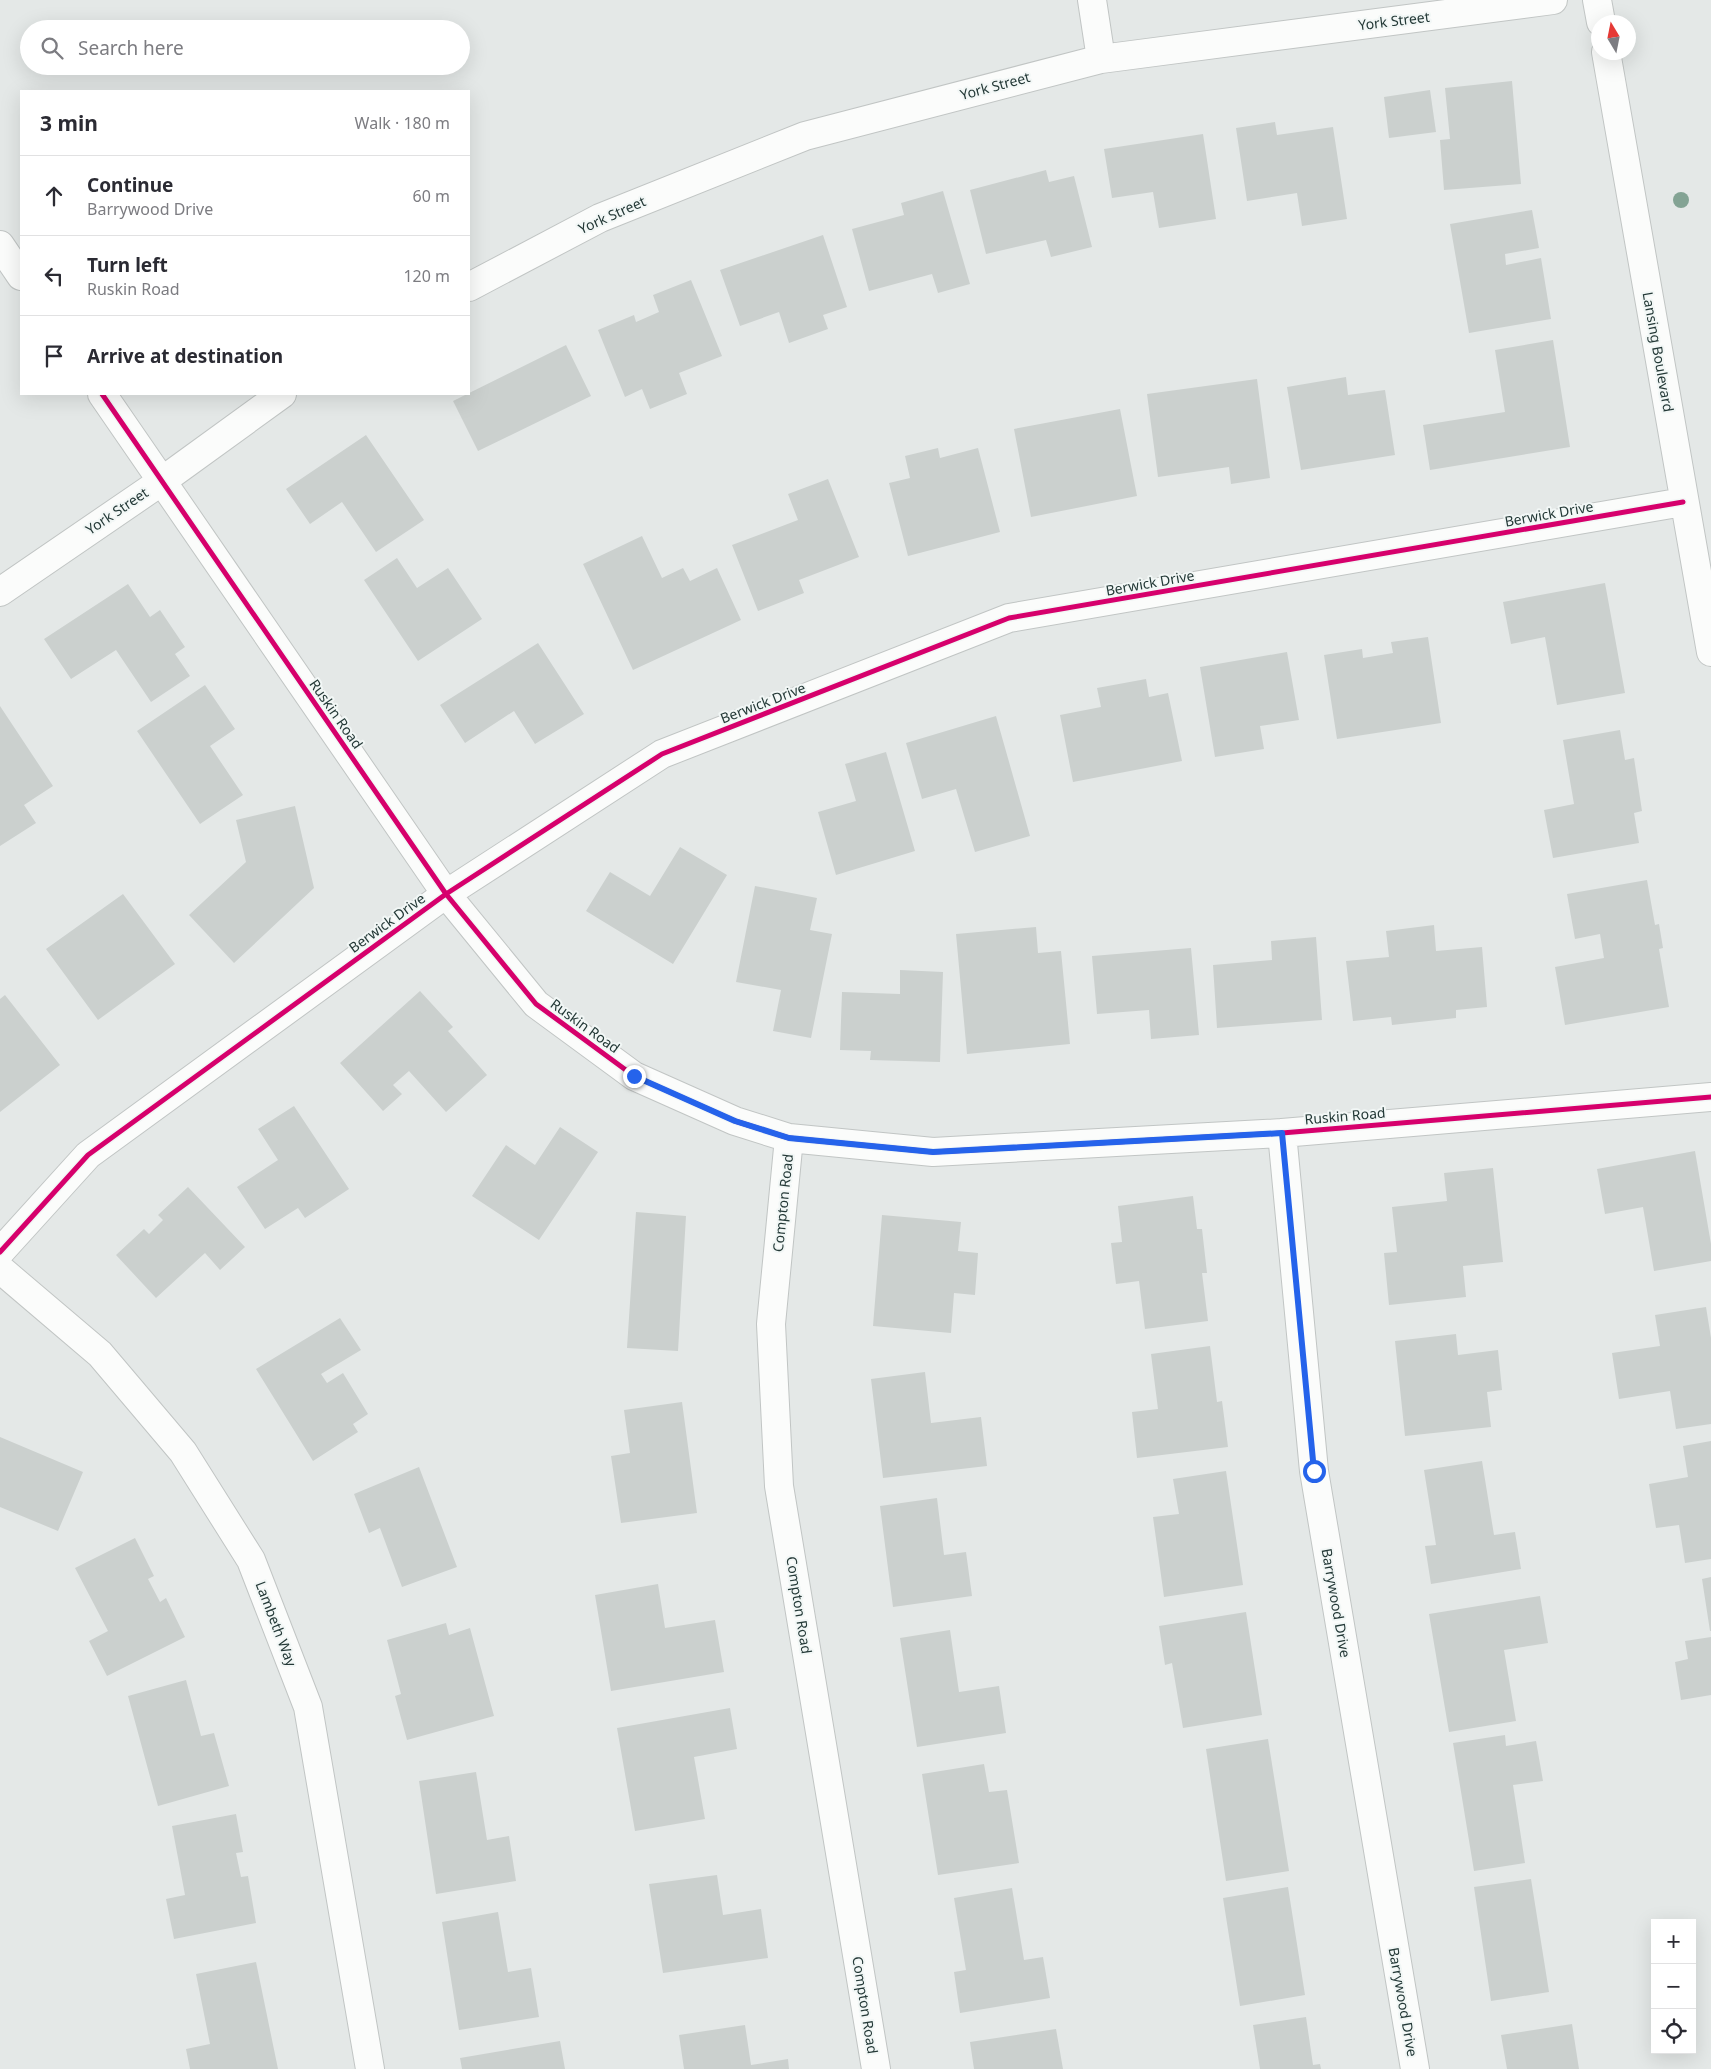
<!DOCTYPE html>
<html lang="en">
<head>
<meta charset="utf-8">
<style>
	body { margin:0; font-family:"Noto Sans",sans-serif; background:#f7f7f7; color:#2b2b33 }
	.controls { position:absolute; right:15px; bottom:15px; display:grid; overflow:hidden; border-radius:0px; box-shadow:0 5px 20px #0002 }
	.controls button { width:45px; height:45px; display:grid; place-items:center; padding:0; border:0; border-bottom:1px solid #e1e1e2; background:#fff; color:#2b2b33; font:25px sans-serif }
	.compass { position:absolute; left:1591px; top:15px; width:45px; height:45px; border-radius:50%; background:#fff; box-shadow:0 5px 20px #0002; rotate:350deg }
	.stop { position:absolute; width:15px; height:15px; margin:-11px; border:4px solid #2563eb; border-radius:50%; background:#fff }
	.stop.end { background:#2563eb; border-color:#fff; box-shadow:0 1px 5px #0008 }
	.list { margin:0; padding:0; list-style:none }
	h2 { display:flex; justify-content:space-between; align-items:center; height:65px; margin:0; padding:0 20px; font-size:21px }
	h2 small { font-size:16px; font-weight:400; color:#7c7c81 }
	.list li { display:grid; grid-template-columns:32px 1fr auto; gap:15px; align-items:center; box-sizing:border-box; height:80px; padding:0 20px; border-top:1px solid #e1e1e2 }
	.list b { display:block; font-size:19px; white-space:nowrap }
	.list p { margin:0; font-size:16px; white-space:nowrap; color:#7c7c81 }
	.list em { font-size:16px; font-style:normal; color:#7c7c81 }
	.icon { flex:none; width:28px; height:28px; fill:none; stroke:currentColor; stroke-width:2; stroke-linecap:round; stroke-linejoin:round }
	.map { position:relative; flex:none; width:1711px; height:2069px; overflow:hidden }
	.search { position:absolute; background:#fff; box-shadow:0 5px 20px #0002; left:20px; top:20px; width:450px; height:55px; display:flex; align-items:center; gap:12px; box-sizing:border-box; padding:0 18px; border-radius:28px; color:#7c7c81; font-size:19px }
	.panel { position:absolute; background:#fff; box-shadow:0 5px 20px #0002; left:20px; top:90px; width:450px; height:305px; border-radius:0px }
	.map>svg:first-child { display:block }
	.building { fill:#cbd0ce }
	.lines { fill:none; stroke-linecap:round; stroke-linejoin:round }
	.minor-casing { stroke:#c1c5c4; stroke-width:30 }
	.minor { stroke:#fbfcfb; stroke-width:28 }
	.cycleway-casing { stroke:#f2f7f6; stroke-width:8 }
	.cycleway { stroke:#d6006c; stroke-width:5 }
	.tree { fill:#83a394 }
	.route { stroke:#2563eb; stroke-width:6 }
	.labels { text-anchor:middle; stroke-width:4; stroke-linejoin:round; paint-order:stroke }
	.street-label { font-size:14px; fill:#243937; stroke:#f2f7f6 }
</style>
</head>
<body>
<div class="map">
<svg width="1711" height="2069" viewBox="0 0 1711 2069">
	<rect width="100%" height="100%" fill="#e4e8e7"/>
	<path class="building" d="M1512 81 1521 184 1444 190 1440 140 1450 139 1445 88Z
		M1430 90 1436 132 1389 138 1384 97Z
		M1275 122 1277 135 1333 127 1347 219 1302 226 1297 193 1247 201 1236 128Z
		M1203 134 1216 219 1159 228 1153 192 1112 198 1104 149Z
		M1046 170 1049 182 1074 176 1092 247 1051 257 1046 240 986 254 970 190Z
		M943 191 970 284 938 293 932 274 869 291 852 229 904 215 901 203Z
		M1532 210 1539 248 1505 254 1506 265 1541 258 1551 319 1469 333 1450 224Z
		M823 235 847 307 823 315 828 329 789 343 779 312 740 326 720 270Z
		M691 280 722 356 679 373 687 394 650 409 642 389 625 397 598 330 634 315 636 322 659 312 653 295Z
		M1553 340 1570 447 1430 470 1423 425 1505 412 1495 350Z
		M566 345 591 396 478 451 453 401Z
		M1346 377 1348 395 1385 390 1395 455 1301 470 1287 387Z
		M1257 379 1270 478 1231 484 1229 467 1158 477 1147 394Z
		M1120 409 1137 496 1031 517 1014 429Z
		M366 435 424 520 376 552 342 502 310 524 286 489Z
		M938 448 940 458 978 448 1000 532 908 556 889 483 910 478 905 456Z
		M828 479 859 557 799 580 804 593 758 611 732 545 798 520 788 494Z
		M642 536 662 578 683 568 690 581 717 568 741 620 633 670 583 564Z
		M397 558 417 588 448 568 482 619 418 661 364 580Z
		M1605 583 1625 693 1557 705 1545 637 1511 644 1503 602Z
		M128 584 150 617 160 610 185 647 175 654 190 676 151 702 116 650 71 679 44 639Z
		M1428 637 1441 723 1337 739 1324 655 1362 649 1363 658 1393 653 1391 642Z
		M538 643 584 714 535 744 514 711 465 743 440 705Z
		M1287 652 1299 720 1260 726 1264 749 1215 757 1200 667Z
		M1146 679 1149 697 1168 693 1182 761 1073 782 1060 715 1101 707 1097 688Z
		M205 685 235 729 210 746 243 795 200 824 137 731Z
		M0 706 53 786 24 805 36 823 0 846Z
		M996 716 1030 836 975 852 956 789 922 799 906 743Z
		M1620 730 1625 760 1634 758 1642 811 1634 813 1639 843 1553 858 1544 810 1574 804 1563 740Z
		M886 752 915 851 836 875 818 812 856 801 845 764Z
		M295 806 314 888 234 963 189 915 246 862 236 820Z
		M680 847 727 875 673 964 586 911 610 872 650 896Z
		M1647 880 1655 925 1659 924 1663 948 1659 949 1669 1007 1565 1025 1555 967 1604 958 1600 934 1575 939 1567 894Z
		M755 886 817 898 810 930 832 934 811 1038 773 1031 781 990 736 982Z
		M123 894 175 964 98 1020 46 949Z
		M1434 925 1436 951 1482 947 1487 1007 1456 1010V1018L1392 1025 1391 1017 1353 1021 1346 961 1389 957 1386 931Z
		M1036 927 1038 953 1061 951 1070 1044 967 1054 956 934Z
		M1316 937 1322 1020 1217 1028 1213 965 1272 960 1271 941Z
		M1191 948 1199 1035 1151 1039 1149 1010 1097 1014 1092 956Z
		M900 970 943 972 940 1062 870 1060 871 1051 840 1050 842 992 900 994Z
		M420 991 453 1027 448 1031 487 1075 446 1112 409 1071 393 1085 402 1094 383 1111 340 1063Z
		M5 995 60 1065 0 1112V999Z
		M294 1106 349 1189 305 1218 298 1208 265 1229 237 1187 278 1160 258 1129Z
		M560 1127 598 1152 539 1240 472 1196 506 1145 535 1165Z
		M1695 1151 1711 1244V1261L1654 1271 1643 1207 1605 1214 1597 1169Z
		M1493 1168 1503 1262 1463 1266 1466 1297 1389 1305 1384 1253 1397 1252 1392 1207 1447 1201 1444 1173Z
		M188 1187 245 1247 220 1270 205 1253 156 1298 116 1255 144 1229 149 1234 163 1220 158 1215Z
		M1193 1196 1197 1229H1202L1207 1273H1202L1208 1321 1145 1329 1139 1281 1116 1284 1111 1243 1122 1242 1118 1206Z
		M636 1212 686 1216 678 1351 627 1348Z
		M882 1215 961 1222 958 1251 978 1253 975 1295 954 1293 951 1333 873 1326Z
		M1706 1307 1711 1338V1424L1676 1429 1670 1391 1619 1399 1612 1353 1660 1346 1655 1315Z
		M340 1318 361 1350 321 1374 327 1383 343 1373 368 1414 353 1424 358 1432 313 1461 256 1369Z
		M1456 1334 1458 1355 1498 1350 1502 1390 1487 1392 1491 1427 1405 1436 1395 1341Z
		M1210 1346 1217 1402 1222 1401 1228 1447 1137 1458 1132 1412 1158 1409 1151 1354Z
		M925 1372 931 1423 981 1417 987 1466 883 1478 871 1379Z
		M682 1402 697 1513 621 1523 611 1456 630 1453 624 1410Z
		M0 1437 83 1472 58 1531 0 1507Z
		M1711 1441V1559L1685 1563 1679 1525 1656 1528 1649 1484 1688 1477 1683 1446Z
		M1482 1461 1494 1535 1515 1532 1521 1569 1431 1584 1425 1546 1436 1545 1424 1470Z
		M419 1467 457 1567 402 1587 380 1528 369 1533 354 1494Z
		M1226 1471 1243 1585 1164 1597 1153 1517 1179 1514 1173 1479Z
		M937 1498 944 1555 966 1552 972 1596 893 1607 880 1506Z
		M135 1538 154 1576 148 1579 160 1602 166 1598 185 1637 107 1676 89 1641 108 1631 75 1568Z
		M1711 1577V1631H1710L1702 1579Z
		M658 1584 665 1628 715 1620 724 1672 611 1691 595 1595Z
		M1540 1596 1548 1643 1504 1650 1516 1721 1449 1732 1429 1614Z
		M1246 1612 1262 1715 1183 1728 1172 1663 1165 1665 1159 1626Z
		M446 1623 449 1635 470 1628 494 1716 407 1740 395 1696 401 1694 387 1640Z
		M950 1630 959 1692 999 1686 1006 1733 917 1747 900 1638Z
		M1711 1637V1695L1681 1700 1675 1662 1688 1659 1685 1641Z
		M186 1680 201 1736 214 1733 229 1786 158 1806 128 1696Z
		M730 1708 737 1749 694 1757 705 1819 635 1831 617 1728Z
		M1505 1735 1506 1746 1536 1741 1543 1781 1513 1785 1525 1863 1474 1871 1453 1743Z
		M1268 1739 1289 1871 1226 1881 1206 1749Z
		M984 1764 989 1792 1007 1790 1019 1863 938 1875 922 1774Z
		M476 1772 487 1840 509 1836 516 1881 436 1894 419 1781Z
		M236 1814 243 1852 236 1853 241 1877 248 1876 256 1923 174 1939 166 1899 185 1895 172 1826Z
		M717 1875 723 1915 761 1909 768 1958 663 1973 649 1884Z
		M1531 1879 1549 1992 1491 2001 1474 1887Z
		M1288 1887 1305 1995 1240 2006 1223 1898Z
		M1012 1888 1024 1960 1043 1957 1050 1998 960 2013 954 1972 966 1970 954 1898Z
		M498 1912 508 1972 531 1968 539 2017 459 2030 442 1922Z
		M256 1962 278 2069H190L186 2049 210 2044 196 1974Z
		M1306 2017 1313 2065 1320 2064 1321 2069H1260L1253 2025Z
		M1572 2024 1579 2069H1507L1501 2035Z
		M745 2025 751 2065 788 2059 789 2069H684L679 2035Z
		M1056 2029 1063 2069H974L970 2042Z
		M560 2041 565 2069H462L460 2058Z"/>
	<g class="lines">
		<defs>
			<path id="minor" d="M1092 0 1101 59
				M1597 0 1601 22
				M1606 52 1711 652
				M0 245 21 276
				M469 287 600 218 805 136 1101 59 1553 0
				M102 394 446 894 536 1004 634 1076 735 1121 789 1138 933 1152 1282 1133 1711 1097
				M0 592 162 481 282 394
				M1282 1133 1314 1471 1415 2069
				M789 1138 771 1324 779 1486 876 2069
				M0 1252 88 1155 446 894 662 754 1009 618 1683 502
				M0 1269 100 1354 183 1452 251 1560 308 1707 370 2069"/>
		</defs>
		<use href="#minor" class="minor-casing"/>
		<use href="#minor" class="minor"/>
		<defs>
			<path id="cycleway" d="M102 394 446 894 536 1004 634 1076 735 1121 789 1138 933 1152 1282 1133 1711 1097
				M0 1252 88 1155 446 894 662 754 1009 618 1683 502"/>
		</defs>
		<use href="#cycleway" class="cycleway-casing"/>
		<use href="#cycleway" class="cycleway"/>
	</g>
	<circle class="tree" cx="1681" cy="200" r="8"/>
	<g class="lines">
		<path class="route" d="M634 1076 735 1121 789 1138 933 1152 1282 1133 1314 1471"/>
	</g>
	<g class="labels">
		<g class="street-label">
			<text transform="translate(1394 21) rotate(-7)" y="5">York Street</text>
			<text transform="translate(995 86) rotate(-15)" y="5">York Street</text>
			<text transform="translate(612 215) rotate(-24)" y="5">York Street</text>
			<text transform="translate(1658 352) rotate(80)" y="5">Lansing Boulevard</text>
			<text transform="translate(117 511) rotate(-34)" y="5">York Street</text>
			<text transform="translate(1549 514) rotate(-10)" y="5">Berwick Drive</text>
			<text transform="translate(1150 583) rotate(-10)" y="5">Berwick Drive</text>
			<text transform="translate(763 703) rotate(-21)" y="5">Berwick Drive</text>
			<text transform="translate(336 714) rotate(55)" y="5">Ruskin Road</text>
			<text transform="translate(387 923) rotate(-36)" y="5">Berwick Drive</text>
			<text transform="translate(585 1026) rotate(36)" y="5">Ruskin Road</text>
			<text transform="translate(1345 1116) rotate(-5)" y="5">Ruskin Road</text>
			<text transform="translate(783 1203) rotate(-84)" y="5">Compton Road</text>
			<text transform="translate(1336 1603) rotate(80)" y="5">Barrywood Drive</text>
			<text transform="translate(799 1605) rotate(81)" y="5">Compton Road</text>
			<text transform="translate(276 1624) rotate(69)" y="5">Lambeth Way</text>
			<text transform="translate(1403 2002) rotate(80)" y="5">Barrywood Drive</text>
			<text transform="translate(865 2005) rotate(81)" y="5">Compton Road</text>
		</g>
	</g>
</svg>
<div class="controls">
<button>+</button>
<button>−</button>
<button><svg class="icon" aria-label="locate" viewBox="0 0 24 24"><circle cx="12" cy="12" r="6"/><path d="M12 2v4M12 18v4M2 12h4M18 12h4"/></svg></button>
</div>
<svg class="compass" viewBox="-18 -18 36 36"><path d="M0-13l5 13h-10z" fill="#e53935"/><path d="M0 13l5-13h-10z" fill="#7c7c81"/></svg>
<div class="stop" style="left:1314px;top:1471px"></div>
<div class="stop end" style="left:634px;top:1076px"></div>
<div class="search"><svg class="icon" aria-label="search" viewBox="0 0 24 24"><circle cx="10" cy="10" r="6"/><path d="M15 15l6 6"/></svg>Search here</div>
<section class="panel">
<h2>3 min<small>Walk · 180 m</small></h2>
<ul class="list">
<li><svg class="icon" aria-label="ahead" viewBox="0 0 24 24"><path d="M12 20V5M6 11l6-6 6 6"/></svg><div><b>Continue</b><p>Barrywood Drive</p></div><em>60 m</em></li>
<li><svg class="icon" aria-label="left" viewBox="0 0 24 24"><path d="M17 20v-9H6M10 6l-5 5 5 5"/></svg><div><b>Turn left</b><p>Ruskin Road</p></div><em>120 m</em></li>
<li><svg class="icon" aria-label="arrive" viewBox="0 0 24 24"><path d="M6 21V4h12l-3 4 3 4H6"/></svg><div><b>Arrive at destination</b></div></li>
</ul>
</section>
</div>
</body>
</html>
